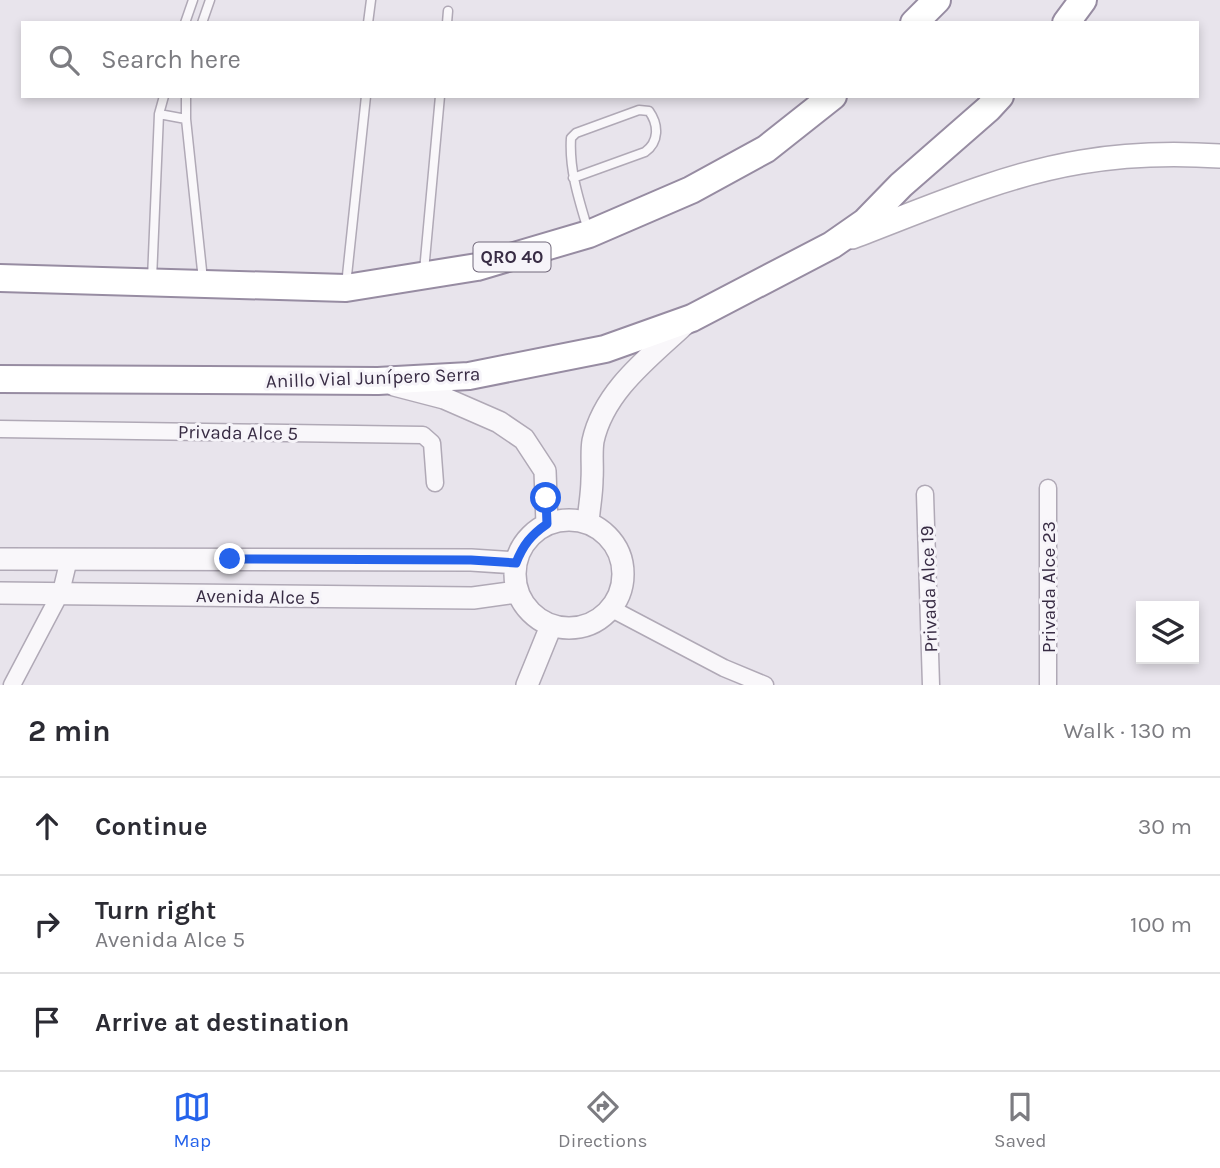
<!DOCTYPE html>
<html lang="en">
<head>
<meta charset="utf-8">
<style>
	body { margin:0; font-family:Karla,sans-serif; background:#f7f7f7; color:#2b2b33 }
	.controls { position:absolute; right:21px; bottom:21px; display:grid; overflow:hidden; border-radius:0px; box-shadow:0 4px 10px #0003 }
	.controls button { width:63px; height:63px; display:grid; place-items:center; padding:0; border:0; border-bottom:2px solid #e1e1e2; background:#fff; color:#2b2b33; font:35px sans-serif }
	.stop { position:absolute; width:21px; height:21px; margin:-16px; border:5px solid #2563eb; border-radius:50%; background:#fff }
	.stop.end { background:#2563eb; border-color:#fff; box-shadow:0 2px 7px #0008 }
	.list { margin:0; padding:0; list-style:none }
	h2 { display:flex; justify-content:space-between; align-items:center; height:91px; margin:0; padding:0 28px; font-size:30px }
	h2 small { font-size:23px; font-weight:400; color:#7c7c81 }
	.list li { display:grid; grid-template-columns:46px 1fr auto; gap:21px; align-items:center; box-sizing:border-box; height:98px; padding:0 28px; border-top:2px solid #e1e1e2 }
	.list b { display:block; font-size:26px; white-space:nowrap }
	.list p { margin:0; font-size:23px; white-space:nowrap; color:#7c7c81 }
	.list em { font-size:23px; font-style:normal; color:#7c7c81 }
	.icon { flex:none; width:38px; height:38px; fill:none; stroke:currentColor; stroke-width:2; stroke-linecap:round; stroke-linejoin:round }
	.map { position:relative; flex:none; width:1220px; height:685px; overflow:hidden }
	.search { position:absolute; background:#fff; box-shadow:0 4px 10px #0003; left:21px; right:21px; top:21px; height:77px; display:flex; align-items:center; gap:18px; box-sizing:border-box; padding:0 24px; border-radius:0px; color:#7c7c81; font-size:26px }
	.sheet { height:385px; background:#fff }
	nav { display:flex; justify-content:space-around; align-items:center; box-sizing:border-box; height:98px; border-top:2px solid #e1e1e2; background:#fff; font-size:19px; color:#7c7c81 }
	nav a { display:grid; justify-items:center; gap:4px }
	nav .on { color:#2563eb }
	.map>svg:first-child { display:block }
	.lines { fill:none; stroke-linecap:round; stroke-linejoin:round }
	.service-casing { stroke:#b0a9b6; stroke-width:11 }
	.minor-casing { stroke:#b0a9b6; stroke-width:19 }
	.tertiary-casing { stroke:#b0a9b6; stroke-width:24 }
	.secondary-casing { stroke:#b0a9b6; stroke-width:26 }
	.trunk-casing { stroke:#978ca2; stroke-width:30 }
	.service { stroke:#f9f7fa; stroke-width:8 }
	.minor { stroke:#f9f7fa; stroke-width:16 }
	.tertiary { stroke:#f9f7fa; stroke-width:21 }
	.secondary { stroke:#fff; stroke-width:23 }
	.trunk { stroke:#fff; stroke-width:26 }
	.route { stroke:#2563eb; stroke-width:9 }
	.labels { text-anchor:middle; stroke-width:6; stroke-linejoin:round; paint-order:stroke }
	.shield { fill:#f6f4f9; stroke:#71687a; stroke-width:2 }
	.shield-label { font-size:18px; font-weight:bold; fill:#382c44 }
	.street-label { font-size:19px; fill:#382c44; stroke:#f6f4f9 }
</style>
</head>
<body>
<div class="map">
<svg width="1220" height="685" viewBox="0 0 1220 685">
	<rect width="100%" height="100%" fill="#e8e4ec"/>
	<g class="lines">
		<defs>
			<path id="service" d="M185 23 193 0
				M202 23 210 0
				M368 23 371 0
				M447 23 448 11
				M186 96V119L203 280
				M159 114 186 119
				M573 178 645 152C659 142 659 125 649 111L639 110 576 133 571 138C569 170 579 200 588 230
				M424 271 440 96
				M152 279 159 114 164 96
				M346 285 366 96"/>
			<path id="minor" d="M0 429 423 435 432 443 435 483
				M1048 488V685
				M925 494 931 685
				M612 609 724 668 765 685
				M12 685 61 592 69 559"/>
			<path id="tertiary" d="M394 385 444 398 499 422 524 439 545 471 547 524
				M515 574a54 54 0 1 1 108 0a54 54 0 1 1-108 0Z
				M588 523C589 508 592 494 592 479 593 467 591 453 593 441 604 390 651 356 687 322
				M0 559 471 560 516 563
				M0 593 473 598 516 592
				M527 685 551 626"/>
			<path id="secondary" d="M852 237C926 209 1002 175 1081 162 1127 154 1174 153 1220 156"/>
			<path id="trunk" d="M914 23 937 0
				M1066 23 1083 0
				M0 278 346 288 477 267 589 234 691 190 766 149 833 96
				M0 379 378 381 469 376 605 349 692 318 832 245 865 222 901 185 988 109 1000 96"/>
		</defs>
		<use href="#service" class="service-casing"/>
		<use href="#minor" class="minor-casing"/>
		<use href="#tertiary" class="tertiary-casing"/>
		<use href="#secondary" class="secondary-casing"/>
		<use href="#trunk" class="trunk-casing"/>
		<use href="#service" class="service"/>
		<use href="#minor" class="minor"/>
		<use href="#tertiary" class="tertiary"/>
		<use href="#secondary" class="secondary"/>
		<use href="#trunk" class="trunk"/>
	</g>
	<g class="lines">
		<path class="route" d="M230 559 471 560 516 563C523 545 531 535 547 524L546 498"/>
	</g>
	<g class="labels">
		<rect class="shield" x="473.5" y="242.5" width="77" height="29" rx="5"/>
		<g class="shield-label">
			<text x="512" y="263">QRO 40</text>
		</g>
		<g class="street-label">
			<text transform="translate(373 377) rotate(-2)" y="7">Anillo Vial Junípero Serra</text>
			<text transform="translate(238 432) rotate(1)" y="7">Privada Alce 5</text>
			<text transform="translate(1048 587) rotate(-90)" y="7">Privada Alce 23</text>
			<text transform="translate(928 589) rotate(-92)" y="7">Privada Alce 19</text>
			<text transform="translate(258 596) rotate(1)" y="7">Avenida Alce 5</text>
		</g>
	</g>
</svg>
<div class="controls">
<button><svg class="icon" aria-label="layers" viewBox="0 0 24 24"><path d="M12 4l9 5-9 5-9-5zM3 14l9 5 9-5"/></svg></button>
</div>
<div class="stop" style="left:546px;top:498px"></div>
<div class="stop end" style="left:230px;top:559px"></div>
<div class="search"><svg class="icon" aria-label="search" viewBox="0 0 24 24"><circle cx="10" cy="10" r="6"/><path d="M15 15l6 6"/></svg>Search here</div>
</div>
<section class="sheet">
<h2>2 min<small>Walk · 130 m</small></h2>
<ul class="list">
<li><svg class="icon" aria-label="ahead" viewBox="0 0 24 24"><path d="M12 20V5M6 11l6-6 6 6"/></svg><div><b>Continue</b></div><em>30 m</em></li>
<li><svg class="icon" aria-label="right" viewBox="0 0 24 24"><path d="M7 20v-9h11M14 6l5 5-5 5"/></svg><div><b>Turn right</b><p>Avenida Alce 5</p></div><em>100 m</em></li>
<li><svg class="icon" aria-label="arrive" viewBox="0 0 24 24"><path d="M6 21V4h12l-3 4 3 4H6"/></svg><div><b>Arrive at destination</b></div></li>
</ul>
</section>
<nav>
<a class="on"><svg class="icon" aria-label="map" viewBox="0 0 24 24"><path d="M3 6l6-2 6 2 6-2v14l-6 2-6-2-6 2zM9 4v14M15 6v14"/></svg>Map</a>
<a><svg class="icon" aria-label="directions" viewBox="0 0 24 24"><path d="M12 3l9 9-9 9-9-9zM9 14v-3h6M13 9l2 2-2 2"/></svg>Directions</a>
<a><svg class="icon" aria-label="saved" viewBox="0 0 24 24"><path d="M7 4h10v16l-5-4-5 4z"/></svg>Saved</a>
</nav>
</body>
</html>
